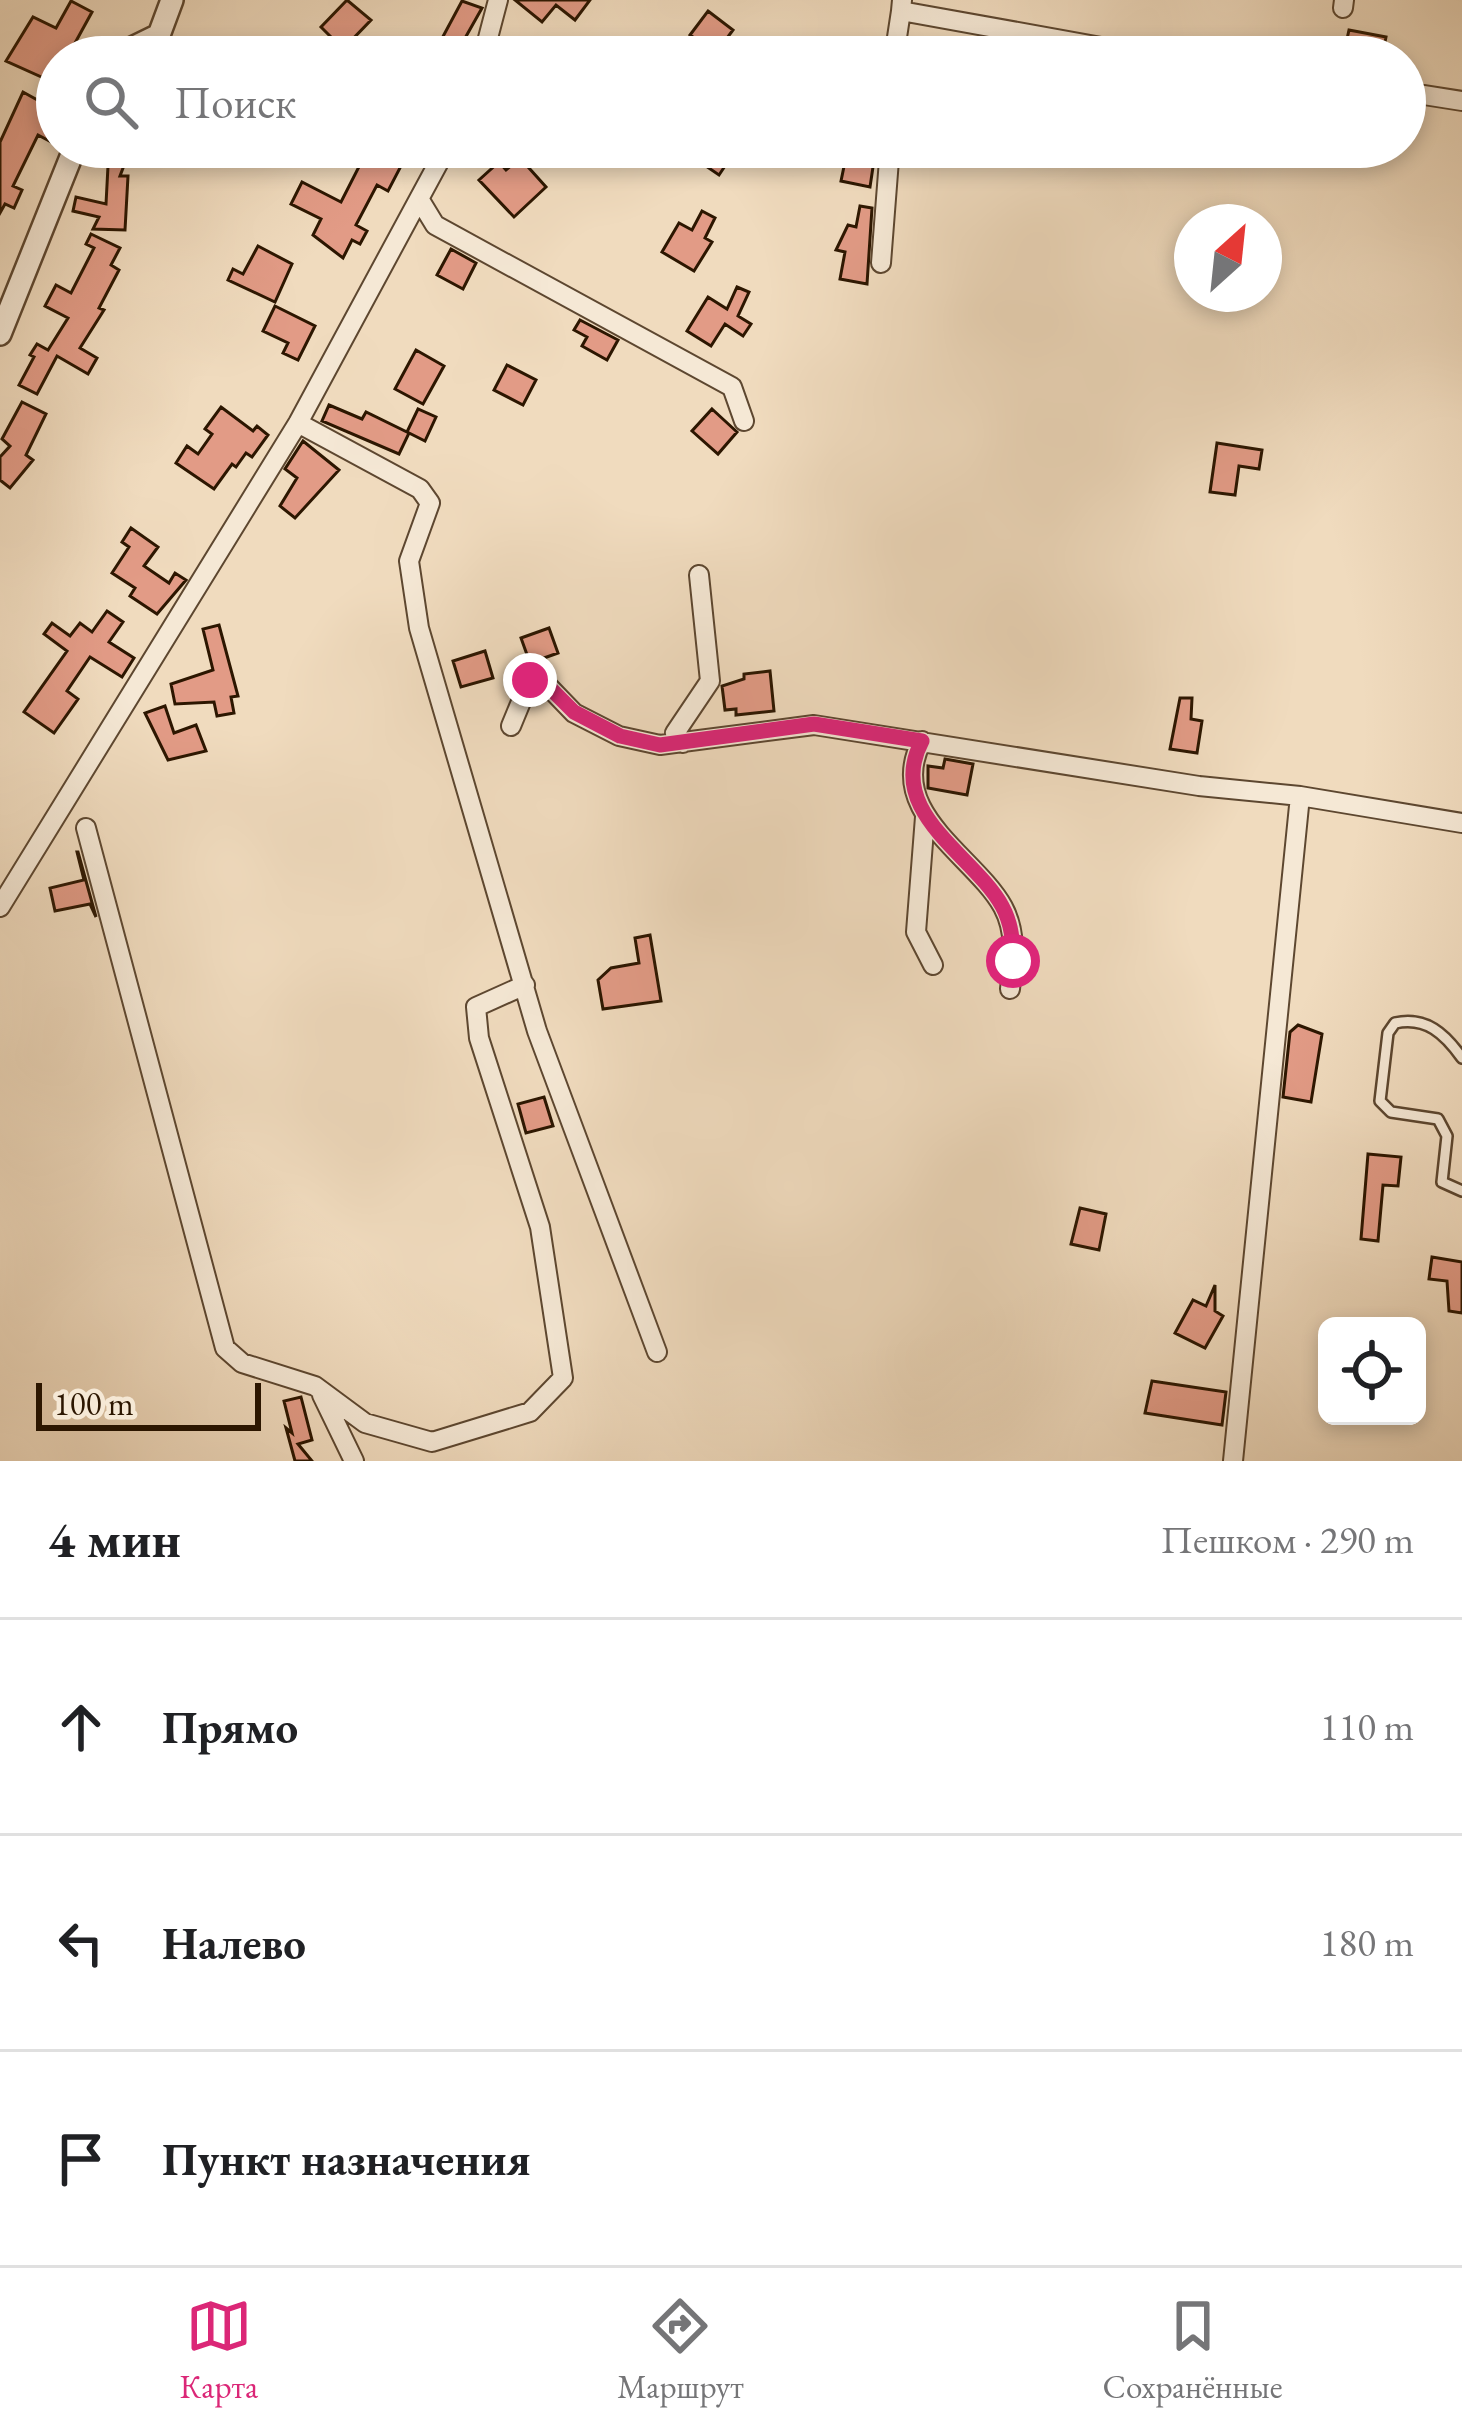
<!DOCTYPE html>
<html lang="ru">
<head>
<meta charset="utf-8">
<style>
	body { margin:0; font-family:"EB Garamond",serif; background:#f6f6f6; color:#202124 }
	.controls { position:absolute; right:36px; bottom:36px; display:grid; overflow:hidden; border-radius:18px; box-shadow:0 6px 18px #0003 }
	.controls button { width:108px; height:108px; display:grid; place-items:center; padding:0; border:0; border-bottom:3px solid #e0e0e0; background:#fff; color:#202124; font:60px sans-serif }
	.compass { position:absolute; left:1174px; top:204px; width:108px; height:108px; border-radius:50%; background:#fff; box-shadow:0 6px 18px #0003; rotate:27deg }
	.scale { position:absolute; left:36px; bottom:30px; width:225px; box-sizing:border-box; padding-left:12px; border:6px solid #2c1600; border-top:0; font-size:33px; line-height:42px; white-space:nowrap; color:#2c1600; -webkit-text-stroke:9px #f5e8d5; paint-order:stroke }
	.stop { position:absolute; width:36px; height:36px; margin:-27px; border:9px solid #db2777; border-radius:50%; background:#fff }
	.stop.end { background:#db2777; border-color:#fff; box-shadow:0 3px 12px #0008 }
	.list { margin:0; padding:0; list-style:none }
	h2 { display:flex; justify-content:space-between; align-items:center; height:156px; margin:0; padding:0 48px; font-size:51px }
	h2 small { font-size:39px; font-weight:400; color:#757577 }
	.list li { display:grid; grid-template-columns:78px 1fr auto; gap:36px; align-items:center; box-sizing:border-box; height:216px; padding:0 48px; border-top:3px solid #e0e0e0 }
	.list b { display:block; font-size:45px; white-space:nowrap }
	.list em { font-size:39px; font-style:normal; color:#757577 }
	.icon { flex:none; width:66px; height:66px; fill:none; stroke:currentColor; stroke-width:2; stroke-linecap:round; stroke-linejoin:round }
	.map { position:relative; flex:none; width:1462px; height:1461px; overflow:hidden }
	.search { position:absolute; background:#fff; box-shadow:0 6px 18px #0003; left:36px; right:36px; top:36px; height:132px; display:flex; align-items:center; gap:30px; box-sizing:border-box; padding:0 42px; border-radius:66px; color:#757577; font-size:45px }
	.sheet { height:804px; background:#fff }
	nav { display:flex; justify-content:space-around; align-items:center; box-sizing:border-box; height:168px; border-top:3px solid #e0e0e0; background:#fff; font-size:33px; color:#757577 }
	nav a { display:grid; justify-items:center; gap:6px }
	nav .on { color:#db2777 }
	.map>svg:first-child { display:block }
	.building { fill:#e29b86; stroke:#2c1600; stroke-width:3 }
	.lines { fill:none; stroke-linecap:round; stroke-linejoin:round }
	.service-casing { stroke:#5d4730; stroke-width:14 }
	.minor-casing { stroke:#5d4730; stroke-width:22 }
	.tertiary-casing { stroke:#5d4730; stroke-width:26 }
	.service { stroke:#f5e8d5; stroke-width:9 }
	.minor { stroke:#f5e8d5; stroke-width:18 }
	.tertiary { stroke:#f5e8d5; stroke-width:21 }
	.route { stroke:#db2777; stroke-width:15 }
</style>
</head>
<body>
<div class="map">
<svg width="1462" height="1461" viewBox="0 0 1462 1461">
	<rect width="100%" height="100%" fill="#f0dbbe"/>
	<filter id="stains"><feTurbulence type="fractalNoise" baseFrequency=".00167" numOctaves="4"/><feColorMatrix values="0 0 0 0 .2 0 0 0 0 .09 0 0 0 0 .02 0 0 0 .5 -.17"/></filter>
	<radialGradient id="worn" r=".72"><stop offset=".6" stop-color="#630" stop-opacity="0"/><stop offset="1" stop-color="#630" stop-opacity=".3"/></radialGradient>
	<path class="building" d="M347 0 371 20 343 49 321 27Z
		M515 0H590L575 20 556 5 542 22Z
		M71 1 92 12 75 43 99 57H57V84L6 61 33 17 56 28Z
		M462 1 482 8 464 40 473 43 470 57H432Z
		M708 11 733 30 716 53 690 35Z
		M1349 30 1386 37 1382 57H1343Z
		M23 92 57 111V145L38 135 13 186 22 190 14 208 5 204 0 213V142Z
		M100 147H131L120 176H128L125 230 93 229 99 217 73 211 76 197 106 204 108 166 94 161Z
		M369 147H403L393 162 401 166 388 191 377 185 356 225 367 231 360 244 352 240 343 258 313 235 321 219 291 204 302 182 341 202Z
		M678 147H727L723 152 731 157 719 175Z
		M848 147H876L870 187 841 181Z
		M520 158 546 187 514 217 479 180 499 162 506 170Z
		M860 206 872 208 867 284 840 279 845 252 836 250 848 225 856 227Z
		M702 211 715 218 705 238 712 242 694 271 662 252 679 223 692 230Z
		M91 234 120 248 111 265 119 270 99 308 104 310 80 348 97 358 88 374 57 356 37 394 19 385 34 357 30 355 37 344 48 350 68 318 45 306 56 285 71 293 94 248 86 244Z
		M258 246 292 264 275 302 228 280 233 269 243 274Z
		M451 249 476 263 463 289 437 275Z
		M737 287 749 292 738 316 751 324 743 336 725 324 711 346 687 331 708 297 727 309Z
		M275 306 315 326 298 360 283 353 288 343 263 331Z
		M580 320 618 340 607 360 582 346 587 337 574 330Z
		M416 350 444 366 423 404 395 389Z
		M507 365 536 380 523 405 494 390Z
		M22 402 46 414 26 455 33 460 10 488 0 480V457L10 446 2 439Z
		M329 405 362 419 366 412 407 432 418 409 436 417 425 441 409 433 399 454 322 421Z
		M221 407 253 431 257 426 268 435 252 457 246 453 236 467 232 464 214 489 176 463 187 446 198 454 212 434 205 429Z
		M712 409 737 432 718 454 692 431Z
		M303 441 339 470 295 518 280 506 297 478 285 469Z
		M1217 443 1262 450 1259 469 1239 466 1235 495 1210 492Z
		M131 528 158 547 144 566 169 583 175 573 186 580 157 614 130 596 135 588 112 573 129 547 122 542Z
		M107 611 123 622 109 642 134 658 122 677 90 657 67 691 78 699 54 733 24 712 67 651 44 634 52 623 70 636 80 623 92 632Z
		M219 625 238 696 231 697 234 713 217 716 214 702 175 704 171 684 213 670 203 629Z
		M549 628 558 653 530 663 521 638Z
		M485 651 493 678 461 687 453 661Z
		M770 671 774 711 736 715V709L725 710 722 686 744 679V674Z
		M1180 698H1192L1191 719 1202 721 1197 753 1170 749Z
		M165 706 174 733 196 725 206 751 168 760 145 713Z
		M945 759 973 764 967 795 928 788V766L943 768Z
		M77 852H78L96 917 90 904 55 911 50 888 84 880Z
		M650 935 661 1001 603 1009 598 980 611 968 639 963 635 938Z
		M1298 1025 1322 1034 1311 1102 1283 1097 1290 1032Z
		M544 1097 553 1126 526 1133 518 1104Z
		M1368 1154 1401 1157 1398 1186 1383 1185 1378 1241 1361 1239Z
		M1080 1208 1106 1214 1099 1250 1071 1244Z
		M1432 1257 1462 1262V1313L1449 1311 1447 1281 1429 1279Z
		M1215 1285V1311L1223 1316 1205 1348 1175 1333 1193 1300 1206 1306Z
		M1152 1381 1226 1392 1222 1425 1145 1413Z
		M301 1397 312 1440 298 1444 312 1461H295L286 1428 292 1433 284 1401Z"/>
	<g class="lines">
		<defs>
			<path id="service" d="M1462 1058C1445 1034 1426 1016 1395 1023L1388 1033 1380 1101 1391 1112 1438 1119 1447 1136 1442 1182 1462 1191"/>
			<path id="minor" d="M902 0 901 11 1129 52 1188 57
				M1343 8 1344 0
				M483 57 498 0
				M894 57 901 11
				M1405 92 1462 101
				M421 202 435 225 732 387 744 421
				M881 263 890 147
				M298 423 420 489 430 503 409 561 419 628 537 1031 657 1352
				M511 726 530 680 546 684 574 713 619 736 660 745 814 725 1199 786 1300 796
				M922 741C884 812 975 856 1003 907 1017 933 1013 961 1010 989
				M683 743 675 733 710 681 699 575
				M925 817 916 932 933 965
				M86 828 225 1348 242 1363 315 1386 365 1423 432 1442 530 1412 563 1378 540 1227 479 1038 476 1007 525 985
				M0 907 298 423 447 147
				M322 1395 354 1461
				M1233 1461 1300 796 1462 823"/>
			<path id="tertiary" d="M114 57 159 35 172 0
				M0 334 75 147"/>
		</defs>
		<use href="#service" class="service-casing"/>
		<use href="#minor" class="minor-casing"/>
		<use href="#tertiary" class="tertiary-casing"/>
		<use href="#service" class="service"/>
		<use href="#minor" class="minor"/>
		<use href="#tertiary" class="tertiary"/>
	</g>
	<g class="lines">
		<path class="route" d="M530 680 546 684 574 712 620 736 660 745 814 724 922 741C884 812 974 855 1002 906 1012 924 1013 942 1013 961"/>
	</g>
	<rect width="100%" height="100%" filter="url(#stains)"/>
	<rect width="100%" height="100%" fill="url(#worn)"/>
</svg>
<div class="controls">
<button><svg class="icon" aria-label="locate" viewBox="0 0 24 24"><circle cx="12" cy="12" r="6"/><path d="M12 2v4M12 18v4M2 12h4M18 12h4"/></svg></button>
</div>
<svg class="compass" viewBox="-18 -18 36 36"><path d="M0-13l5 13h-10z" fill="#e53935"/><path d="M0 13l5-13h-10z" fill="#757577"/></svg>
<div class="scale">100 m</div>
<div class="stop" style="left:1013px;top:961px"></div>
<div class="stop end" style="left:530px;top:680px"></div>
<div class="search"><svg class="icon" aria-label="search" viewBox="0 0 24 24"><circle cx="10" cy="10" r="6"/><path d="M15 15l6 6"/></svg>Поиск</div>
</div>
<section class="sheet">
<h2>4 мин<small>Пешком · 290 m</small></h2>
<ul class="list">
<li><svg class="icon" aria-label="ahead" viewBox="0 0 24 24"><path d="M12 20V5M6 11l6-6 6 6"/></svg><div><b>Прямо</b></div><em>110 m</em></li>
<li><svg class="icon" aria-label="left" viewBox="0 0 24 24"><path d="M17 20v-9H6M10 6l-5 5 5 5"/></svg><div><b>Налево</b></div><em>180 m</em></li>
<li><svg class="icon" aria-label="arrive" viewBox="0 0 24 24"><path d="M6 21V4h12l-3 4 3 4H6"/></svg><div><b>Пункт назначения</b></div></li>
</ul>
</section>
<nav>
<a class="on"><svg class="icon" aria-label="map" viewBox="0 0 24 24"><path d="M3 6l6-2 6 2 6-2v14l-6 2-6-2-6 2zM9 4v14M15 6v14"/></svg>Карта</a>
<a><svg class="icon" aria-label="directions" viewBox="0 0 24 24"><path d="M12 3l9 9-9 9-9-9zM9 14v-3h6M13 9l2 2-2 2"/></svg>Маршрут</a>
<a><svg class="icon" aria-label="saved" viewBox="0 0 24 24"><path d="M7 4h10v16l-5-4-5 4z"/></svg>Сохранённые</a>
</nav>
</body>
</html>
